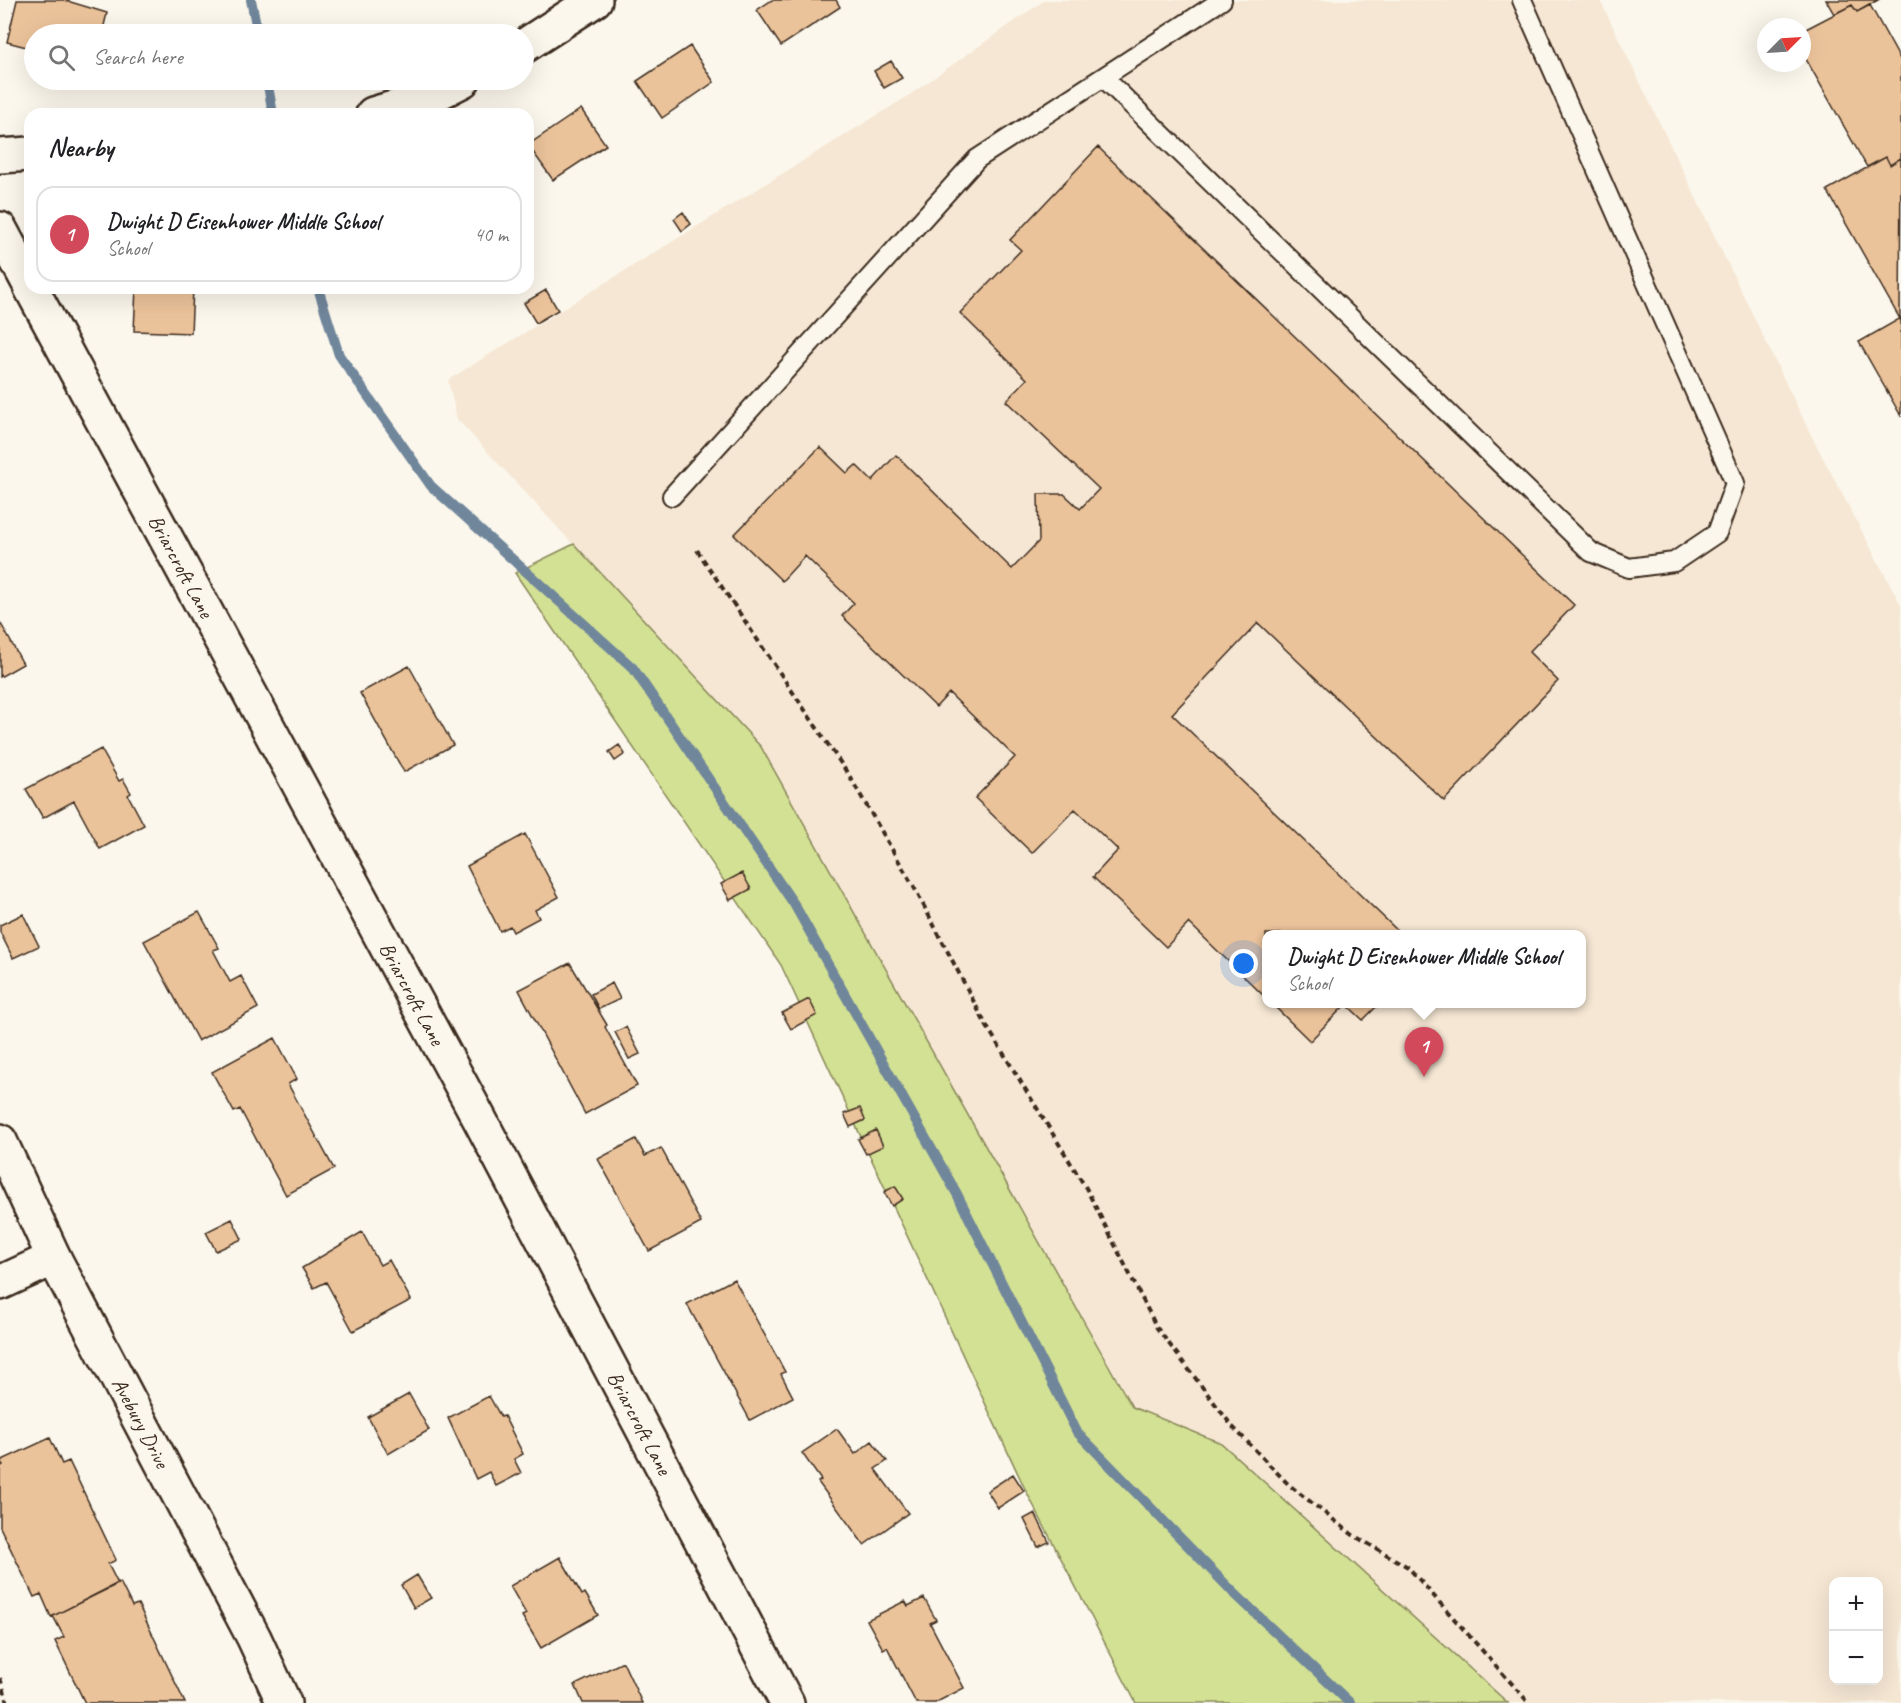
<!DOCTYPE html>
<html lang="en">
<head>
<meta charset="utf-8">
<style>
	body { margin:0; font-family:Caveat,sans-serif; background:#f6f6f6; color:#202124 }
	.controls { position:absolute; right:18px; bottom:18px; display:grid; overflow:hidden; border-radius:12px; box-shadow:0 6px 24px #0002 }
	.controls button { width:54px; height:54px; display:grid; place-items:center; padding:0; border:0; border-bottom:2px solid #e0e0e0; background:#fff; color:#202124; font:30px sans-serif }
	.compass { position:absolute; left:1757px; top:18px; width:54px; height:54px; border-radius:50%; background:#fff; box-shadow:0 6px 24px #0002; rotate:66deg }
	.you { position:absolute; left:1244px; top:964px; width:21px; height:21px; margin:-15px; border:4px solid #fff; border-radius:50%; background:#1a73e8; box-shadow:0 0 0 9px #1a73e833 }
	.badge { display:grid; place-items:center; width:39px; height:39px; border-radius:50%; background:#d1495b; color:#fff; font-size:20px; font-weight:700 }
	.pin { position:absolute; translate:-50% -50px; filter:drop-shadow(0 2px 3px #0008) }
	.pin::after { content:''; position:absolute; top:32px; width:21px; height:18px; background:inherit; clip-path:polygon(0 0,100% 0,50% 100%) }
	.popup { position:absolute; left:1262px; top:930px; width:324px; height:78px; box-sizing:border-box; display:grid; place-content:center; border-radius:12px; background:#fff; filter:drop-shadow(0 2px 4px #0005); font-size:20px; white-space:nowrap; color:#757577 }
	.popup b { font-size:22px; color:#202124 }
	.popup::after { content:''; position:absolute; left:50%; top:100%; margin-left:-12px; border:12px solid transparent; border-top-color:#fff }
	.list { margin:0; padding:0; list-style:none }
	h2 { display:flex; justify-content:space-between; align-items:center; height:78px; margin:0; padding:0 24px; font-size:26px }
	h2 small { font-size:20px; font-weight:400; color:#757577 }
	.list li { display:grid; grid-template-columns:39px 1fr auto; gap:18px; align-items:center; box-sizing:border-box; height:96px; margin:0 12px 12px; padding:0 12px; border:2px solid #e0e0e0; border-radius:18px }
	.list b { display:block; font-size:22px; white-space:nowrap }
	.list p { margin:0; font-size:20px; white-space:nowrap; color:#757577 }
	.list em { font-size:20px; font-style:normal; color:#757577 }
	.icon { flex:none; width:33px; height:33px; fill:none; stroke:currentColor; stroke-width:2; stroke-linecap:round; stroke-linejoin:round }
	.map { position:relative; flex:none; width:1901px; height:1703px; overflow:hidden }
	.search { position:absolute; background:#fff; box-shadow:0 6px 24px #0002; left:24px; top:24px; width:510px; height:66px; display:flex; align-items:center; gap:15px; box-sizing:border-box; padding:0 21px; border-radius:33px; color:#757577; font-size:22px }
	.panel { position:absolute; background:#fff; box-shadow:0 6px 24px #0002; left:24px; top:108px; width:510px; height:186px; border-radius:18px }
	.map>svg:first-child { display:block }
	.built { fill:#f6e7d4; fill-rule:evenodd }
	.green { fill:#d3e194; stroke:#878659; stroke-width:1.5 }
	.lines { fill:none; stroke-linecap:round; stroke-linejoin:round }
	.stream { stroke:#6f869b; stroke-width:10 }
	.building { fill:#ebc39b; stroke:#3b2a1e; stroke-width:1.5 }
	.service-casing { stroke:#3b2a1e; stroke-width:22 }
	.minor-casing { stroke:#3b2a1e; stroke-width:38 }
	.path { stroke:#3b2a1e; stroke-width:4; stroke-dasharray:6 4.5; stroke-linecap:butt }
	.service { stroke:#fbf7ec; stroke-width:18 }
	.minor { stroke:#fbf7ec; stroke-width:33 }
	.labels { text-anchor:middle; stroke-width:4.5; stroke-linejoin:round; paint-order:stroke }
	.street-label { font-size:21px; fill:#3b2a1e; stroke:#fbf7ec }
</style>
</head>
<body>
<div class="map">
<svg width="1901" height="1703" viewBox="0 0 1901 1703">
	<rect width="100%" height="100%" fill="#fbf7ec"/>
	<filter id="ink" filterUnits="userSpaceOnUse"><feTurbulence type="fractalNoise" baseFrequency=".0167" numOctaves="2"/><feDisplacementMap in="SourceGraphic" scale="12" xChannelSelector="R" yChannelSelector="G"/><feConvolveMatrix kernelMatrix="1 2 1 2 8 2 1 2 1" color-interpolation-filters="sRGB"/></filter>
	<g filter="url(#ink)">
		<path class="built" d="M1045 0H1600L1811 435 1901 605V1703H1508L1221 1443 1132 1407 761 747 457 419 448 380 905 98ZM1266 934H1582V1004H1266ZM1834 1582H1878V1680H1834Z"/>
		<path class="green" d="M574 544 761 747 1132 1407 1221 1443 1508 1703H1136L1026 1491 781 965 515 573Z"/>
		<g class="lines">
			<path class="stream" d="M251 0 258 34
				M267 80 273 114
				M318 288 339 355 431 486 633 668 794 904 957 1194 1077 1432 1231 1590 1350 1703"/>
		</g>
		<path class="building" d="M17 0H64L107 13 102 34H34V49L7 42Z
			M772 0H836L840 7 781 46 757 10Z
			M1826 0H1878L1857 12 1852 5 1834 14Z
			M1852 5 1857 12 1870 5 1901 61V158L1890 165 1886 157 1867 167 1802 52V31Z
			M690 46 714 82 662 118 637 81Z
			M891 61 902 78 884 88 874 71Z
			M581 109 606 145 553 180 528 145Z
			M1098 147 1574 605 1529 652 1558 681 1444 801 1258 623 1172 714 1401 934H1266V998L1189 923 1166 947 1093 877 1118 850 1075 809 1032 853 975 798 1015 757 949 693 936 707 842 616 854 603 805 556 782 581 734 535 820 447 847 473 856 465 872 481 896 455 1012 569 1039 541 1038 494H1064L1080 509 1099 489 1006 401 1027 379 960 313 1021 250 1010 240Z
			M1886 157 1890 165 1901 158 1900 319 1827 190Z
			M683 212 691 224 682 231 674 219Z
			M136 288H193L191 333 134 331Z
			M546 290 558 310 536 323 524 303Z
			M1901 318V416L1859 342Z
			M0 622 23 664 0 677Z
			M409 666 453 745 404 772 360 693Z
			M619 745 625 754 615 761 609 752Z
			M101 749 119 781 123 779 131 793 128 795 144 825 100 849 74 801 43 818 26 789Z
			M525 834 559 897 535 910 539 918 513 932 510 926 500 931 467 866Z
			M742 873 751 889 730 900 721 884Z
			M199 912 219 948 213 950 230 982 241 976 258 1008 198 1041 144 941Z
			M23 914 39 946 13 958 0 932V925Z
			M570 963 607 1025 605 1027 637 1086 585 1114 519 990Z
			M612 983 620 999 599 1009 591 994Z
			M809 999 817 1015 791 1029 782 1013Z
			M1272 1004H1379L1363 1020 1346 1004 1310 1041Z
			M626 1027 640 1054 629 1059 615 1032Z
			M275 1038 297 1079 288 1084 334 1169 286 1195 240 1109 234 1112 212 1072Z
			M860 1108 865 1120 850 1127 844 1114Z
			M876 1130 883 1146 866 1154 858 1139Z
			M636 1139 645 1156 661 1148 701 1223 649 1251 598 1159Z
			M895 1186 903 1199 892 1206 884 1192Z
			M232 1219 242 1239 216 1251 206 1232Z
			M362 1232 380 1265 389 1260 411 1300 353 1331 326 1282 314 1288 302 1268Z
			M734 1279 785 1372 781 1374 793 1397 750 1420 687 1304Z
			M409 1394 429 1430 388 1454 368 1417Z
			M489 1396 501 1417 504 1416 523 1454 514 1459 521 1473 496 1486 489 1472 476 1479 448 1418Z
			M837 1429 855 1454 872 1441 887 1461 875 1469 908 1513 864 1545 818 1482 821 1480 802 1453Z
			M50 1438 62 1464 69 1461 116 1560 108 1564 118 1584 51 1617 41 1594 34 1597 0 1527V1467L3 1465 0 1461Z
			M1013 1474 1024 1491 998 1508 987 1491Z
			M1035 1513 1049 1542 1038 1547 1024 1519Z
			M560 1557 582 1595 585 1593 598 1615 541 1648 522 1616 526 1614 510 1586Z
			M417 1575 431 1598 414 1608 401 1585Z
			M120 1582 132 1606 138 1604 185 1703H85L55 1641 64 1637 53 1616Z
			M924 1598 936 1620 930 1623 964 1688 935 1703H916L887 1647 883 1649 867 1620 905 1601 908 1606Z
			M623 1662 642 1703H583L575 1685Z"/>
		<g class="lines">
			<defs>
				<path id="service" d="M1104 78 1591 552 1629 568 1674 562 1717 533 1735 483 1522 0
					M672 496 977 159 1222 0"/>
				<g id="minor">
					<path d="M524 46 595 0"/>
					<path d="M373 114 430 97 463 80"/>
					<path d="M0 156 30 154"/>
					<path d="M0 229 30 285"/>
					<path id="s1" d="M31 288 479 1118 787 1703"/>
					<path id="s2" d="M0 1141 54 1258 254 1638 284 1703"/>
					<path d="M0 1283 54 1258"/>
				</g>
			</defs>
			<use href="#service" class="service-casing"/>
			<use href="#minor" class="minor-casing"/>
			<path class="path" d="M697 550 850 777 915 889 986 1025 1086 1188 1157 1328 1232 1426 1289 1485 1353 1535 1408 1567 1529 1703
				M0 1678 8 1703"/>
			<use href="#service" class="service"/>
			<use href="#minor" class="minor"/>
		</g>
	</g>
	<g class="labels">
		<g class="street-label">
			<text dy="7" stroke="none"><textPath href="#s1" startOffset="316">Briarcroft Lane</textPath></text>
			<text dy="7" stroke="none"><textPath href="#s1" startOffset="802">Briarcroft Lane</textPath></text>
			<text dy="7" stroke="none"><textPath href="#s2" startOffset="315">Avebury Drive</textPath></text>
			<text dy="7" stroke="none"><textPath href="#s1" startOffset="1288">Briarcroft Lane</textPath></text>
		</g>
	</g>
</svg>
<div class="controls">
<button>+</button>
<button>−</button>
</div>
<svg class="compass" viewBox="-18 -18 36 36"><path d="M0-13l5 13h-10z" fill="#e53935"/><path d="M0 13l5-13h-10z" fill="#757577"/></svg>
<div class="you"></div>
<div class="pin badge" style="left:1424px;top:1077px">1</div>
<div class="popup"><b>Dwight D Eisenhower Middle School</b>School</div>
<div class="search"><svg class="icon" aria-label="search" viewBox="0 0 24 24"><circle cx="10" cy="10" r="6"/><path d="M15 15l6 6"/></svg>Search here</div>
<section class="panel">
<h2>Nearby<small></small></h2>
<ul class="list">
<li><span class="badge">1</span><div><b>Dwight D Eisenhower Middle School</b><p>School</p></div><em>40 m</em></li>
</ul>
</section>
</div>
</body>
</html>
